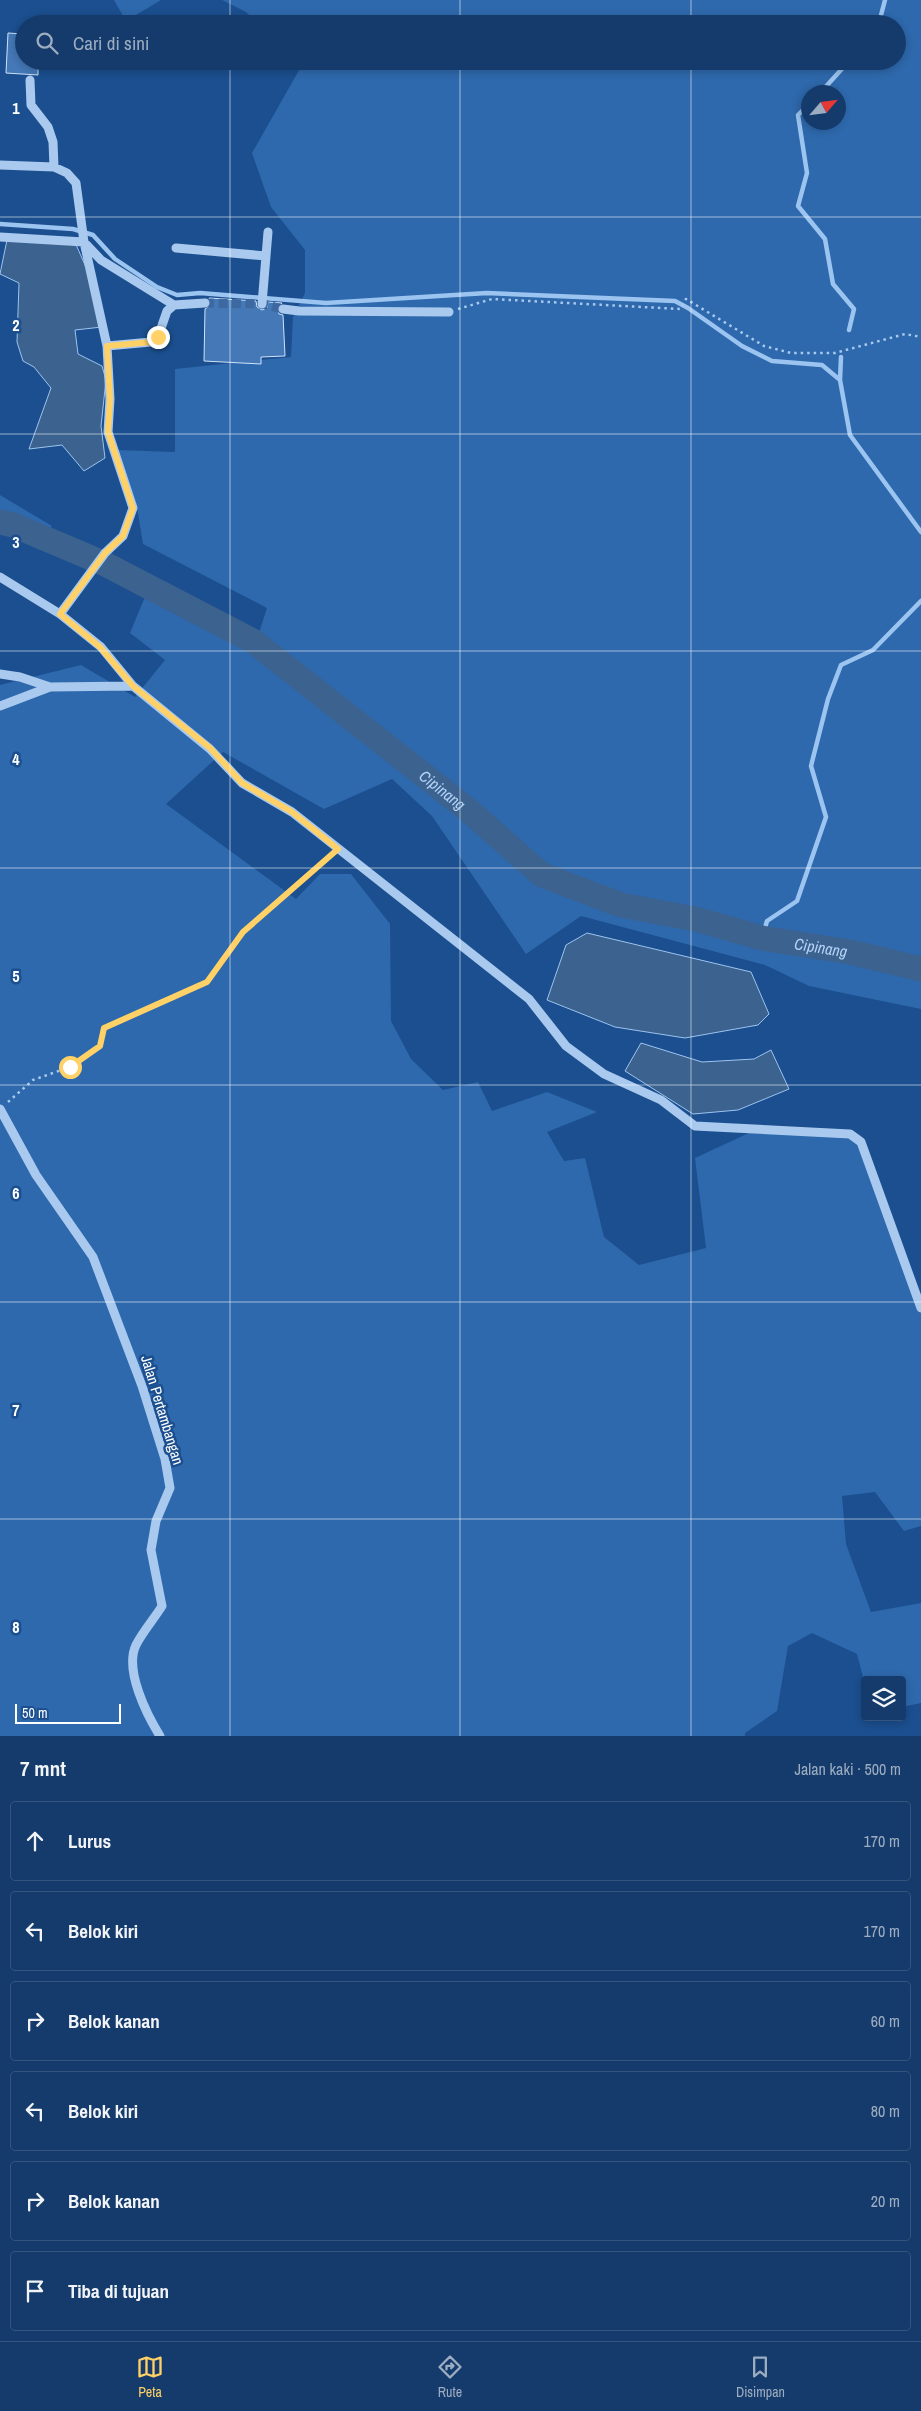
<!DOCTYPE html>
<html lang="id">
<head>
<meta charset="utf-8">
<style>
	body { margin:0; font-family:"Archivo Narrow",sans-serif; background:#1d4271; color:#f1f3f6 }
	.controls { position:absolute; right:15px; bottom:15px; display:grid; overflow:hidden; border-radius:5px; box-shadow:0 2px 8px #0003 }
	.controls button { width:45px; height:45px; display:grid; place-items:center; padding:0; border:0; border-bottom:1px solid #33557e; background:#143b6b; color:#f1f3f6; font:25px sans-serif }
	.compass { position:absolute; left:801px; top:85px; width:45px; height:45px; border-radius:50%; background:#143b6b; box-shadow:0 2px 8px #0003; rotate:62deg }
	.scale { position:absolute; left:15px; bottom:12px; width:106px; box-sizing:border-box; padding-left:5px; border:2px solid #fff; border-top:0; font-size:14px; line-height:18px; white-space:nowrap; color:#fff; -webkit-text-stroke:4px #1b4f8f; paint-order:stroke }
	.stop { position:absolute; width:15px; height:15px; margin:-11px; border:4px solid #ffd166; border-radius:50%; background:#fff }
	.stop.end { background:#ffd166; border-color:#fff; box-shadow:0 1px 5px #0008 }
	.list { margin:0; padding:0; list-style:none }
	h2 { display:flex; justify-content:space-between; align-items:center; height:65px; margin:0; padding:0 20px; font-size:21px }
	h2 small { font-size:16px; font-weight:400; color:#9dadc1 }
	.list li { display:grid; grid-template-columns:32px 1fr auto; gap:15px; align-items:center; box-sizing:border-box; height:80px; margin:0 10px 10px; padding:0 10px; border:1px solid #33557e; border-radius:5px }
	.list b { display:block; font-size:19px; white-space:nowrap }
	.list em { font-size:16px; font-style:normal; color:#9dadc1 }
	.icon { flex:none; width:28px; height:28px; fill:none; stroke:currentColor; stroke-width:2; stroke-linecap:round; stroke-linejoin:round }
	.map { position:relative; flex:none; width:921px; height:1736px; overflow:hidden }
	.search { position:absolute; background:#143b6b; box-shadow:0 2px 8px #0003; left:15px; right:15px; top:15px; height:55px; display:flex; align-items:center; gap:12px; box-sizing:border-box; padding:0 18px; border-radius:28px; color:#9dadc1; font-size:19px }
	.sheet { height:605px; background:#143b6b }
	nav { display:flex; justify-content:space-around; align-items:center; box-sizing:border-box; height:70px; border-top:1px solid #33557e; background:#143b6b; font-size:14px; color:#9dadc1 }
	nav a { display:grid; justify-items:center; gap:2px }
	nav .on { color:#ffd166 }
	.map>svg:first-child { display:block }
	.green { fill:#2e69ad; fill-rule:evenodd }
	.water { fill:#3c6290; stroke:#9cc4f0 }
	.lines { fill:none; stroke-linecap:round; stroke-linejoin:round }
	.stream { stroke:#9cc4f0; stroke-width:4.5 }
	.river { stroke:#3c6290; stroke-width:25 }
	.building { fill:#4478b7; stroke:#cfe3fa }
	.minor-tunnel { stroke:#3d69a0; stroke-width:9; stroke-dasharray:9 4.5; stroke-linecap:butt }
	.path { stroke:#a9c9ee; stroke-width:2.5; stroke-dasharray:2.5 4; stroke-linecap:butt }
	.minor { stroke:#a9c9ee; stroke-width:9 }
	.route { stroke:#ffd166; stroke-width:6 }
	.grid { fill:none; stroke:#fff; stroke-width:1; stroke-opacity:0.55 }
	.labels { text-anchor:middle; stroke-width:5; stroke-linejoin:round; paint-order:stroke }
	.street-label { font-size:15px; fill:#fff; stroke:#1b4f8f }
	.water-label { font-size:16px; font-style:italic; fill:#b5d3f5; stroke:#1b4f8f }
	.grid-label { font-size:16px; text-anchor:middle; font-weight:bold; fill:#fff; stroke:#1b4f8f; stroke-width:5; stroke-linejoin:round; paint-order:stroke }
</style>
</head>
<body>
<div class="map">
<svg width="921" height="1736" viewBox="0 0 921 1736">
	<rect width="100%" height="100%" fill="#1b4f8f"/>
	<path class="green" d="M114 0H161L126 21Z
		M222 0H921V1009L809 986 765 965 581 916 526 954 432 816 392 779 324 809 223 752 166 804 296 899 320 874H351L390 924 391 1021 411 1059 443 1090 478 1082 492 1111 547 1092 597 1112 547 1132 564 1161 585 1158 604 1237 639 1265 706 1248 695 1158 766 1125 860 1135 921 1307V1526L904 1531 875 1492 842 1496 846 1544 871 1612 921 1603V1703L902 1707V1680H865V1685L857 1654 812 1633 788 1646 777 1711 745 1733V1736H0V685L81 665 135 697 165 660 130 633 152 580 258 636 267 608 143 544 137 507 116 450 175 452V369L291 357 293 317 305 293V250L271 207 252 153 302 65 299 61H897V24H259L246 12ZM808 92H838V122H808Z
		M0 495 52 526 41 545 0 529Z"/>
	<path class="water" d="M7 240H74L100 299 102 327 75 330 78 354 102 366 106 380 101 426 105 458 84 471 62 445 29 449 51 388 34 367 23 361 17 342 19 283 0 274Z
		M587 933 751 972 769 1014 758 1025 685 1038 615 1027 547 1000 566 945Z
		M641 1043 702 1062 754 1059 771 1050 789 1089 738 1110 693 1114 625 1071Z"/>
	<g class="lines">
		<path class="stream" d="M877 24 880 19 885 0
			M821 92 849 61
			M808 105 798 115 807 173 798 206 825 239 833 284 854 309 849 330
			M0 224 73 229 93 235 115 259 157 287 177 295 200 293 326 303 487 293 675 301 688 308 742 346 772 361 822 365 840 380 850 435 921 532
			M840 380 841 357
			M762 938 767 921 797 901 826 817 811 766 828 699 841 665 873 650 921 601"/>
		<path class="river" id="s1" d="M0 522 13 525 103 563 253 641 467 809 542 875 621 905 695 919 762 938 850 952 921 969"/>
	</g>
	<path class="building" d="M8 33 24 34V61H38V75L6 73Z
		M209 298 256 301 257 307 262 310 267 308 268 302 282 303 277 309 279 314 283 315 285 356 261 357V364L204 361 205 309 211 305Z"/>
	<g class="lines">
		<path class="minor-tunnel" d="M205 303 262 304 283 309"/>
		<path class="path" d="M458 309 492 299 680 309 686 299 764 346 791 353H835L905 334 921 337
			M8 1102 33 1080 70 1067 100 1045 104 1028 207 982 243 931 330 856"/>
		<path class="minor" d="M30 80 31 105 48 127 53 142 54 167
			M0 165 54 167 67 173 76 183 84 242 107 346 110 399 108 432 133 508 123 536 105 553 60 614
			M0 237 84 242 101 260 174 305
			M176 248 266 256
			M262 304 268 232
			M283 309 299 311 449 312
			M107 346 151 342 158 337 167 311 174 305 205 303
			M0 577 60 614 101 647 133 686 210 749 242 783 292 812 529 999 566 1046 604 1074 661 1100 695 1126 850 1134 861 1142 921 1308
			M0 674 20 677 50 687
			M0 706 50 687 133 686
			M0 1109 36 1175 93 1257 142 1386 165 1459 170 1488 156 1521 151 1550 162 1606C154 1619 143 1631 136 1645 124 1670 147 1715 160 1736"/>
	</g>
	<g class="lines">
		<path class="route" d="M70 1067 100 1046 104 1028 207 982 243 932 338 849 292 812 242 783 210 748 133 686 100 647 60 614 105 553 123 536 133 508 108 432 110 399 107 346 151 342 158 337"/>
	</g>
	<path class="grid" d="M230 0V24M460 0V24M691 0V24M230 61V1736M460 61V1736M691 61V1736M0 217H921M0 434H921M0 651H921M0 868H921M0 1085H921M0 1302H921M0 1519H921"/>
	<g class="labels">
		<g class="street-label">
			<text transform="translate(162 1410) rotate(73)" y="5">Jalan Pertambangan</text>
		</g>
		<g class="water-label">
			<text dy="6" stroke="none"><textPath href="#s1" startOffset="521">Cipinang</textPath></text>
			<text dy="6" stroke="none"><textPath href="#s1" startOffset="941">Cipinang</textPath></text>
		</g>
	</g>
	<g class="grid-label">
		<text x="16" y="114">1</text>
		<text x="16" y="331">2</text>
		<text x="16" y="548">3</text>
		<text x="16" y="765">4</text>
		<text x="16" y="982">5</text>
		<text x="16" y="1199">6</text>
		<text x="16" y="1416">7</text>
		<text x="16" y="1633">8</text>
	</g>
</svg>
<div class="controls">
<button><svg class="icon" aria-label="layers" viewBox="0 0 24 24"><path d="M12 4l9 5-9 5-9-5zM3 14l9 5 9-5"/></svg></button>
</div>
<svg class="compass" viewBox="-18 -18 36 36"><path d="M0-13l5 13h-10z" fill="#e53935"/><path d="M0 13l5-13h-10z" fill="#9dadc1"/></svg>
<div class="scale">50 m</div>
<div class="stop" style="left:70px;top:1067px"></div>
<div class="stop end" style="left:158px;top:337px"></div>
<div class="search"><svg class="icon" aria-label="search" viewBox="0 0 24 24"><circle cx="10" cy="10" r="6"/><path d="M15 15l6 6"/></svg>Cari di sini</div>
</div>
<section class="sheet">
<h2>7 mnt<small>Jalan kaki · 500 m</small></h2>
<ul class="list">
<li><svg class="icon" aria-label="ahead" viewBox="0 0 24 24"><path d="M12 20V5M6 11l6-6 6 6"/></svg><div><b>Lurus</b></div><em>170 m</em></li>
<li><svg class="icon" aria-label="left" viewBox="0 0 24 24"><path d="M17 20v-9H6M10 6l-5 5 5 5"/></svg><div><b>Belok kiri</b></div><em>170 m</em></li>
<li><svg class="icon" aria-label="right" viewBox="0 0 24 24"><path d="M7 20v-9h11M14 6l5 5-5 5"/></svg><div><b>Belok kanan</b></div><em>60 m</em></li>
<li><svg class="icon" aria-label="left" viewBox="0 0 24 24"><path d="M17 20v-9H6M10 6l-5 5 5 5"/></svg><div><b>Belok kiri</b></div><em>80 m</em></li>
<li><svg class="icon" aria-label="right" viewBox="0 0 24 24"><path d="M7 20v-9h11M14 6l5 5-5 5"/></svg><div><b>Belok kanan</b></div><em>20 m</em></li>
<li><svg class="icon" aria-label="arrive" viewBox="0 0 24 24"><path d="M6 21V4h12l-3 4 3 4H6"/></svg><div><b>Tiba di tujuan</b></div></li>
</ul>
</section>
<nav>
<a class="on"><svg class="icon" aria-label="map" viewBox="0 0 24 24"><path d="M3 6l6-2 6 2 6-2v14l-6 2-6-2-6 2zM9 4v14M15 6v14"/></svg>Peta</a>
<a><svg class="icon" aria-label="directions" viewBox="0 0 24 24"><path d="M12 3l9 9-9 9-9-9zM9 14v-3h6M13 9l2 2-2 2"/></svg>Rute</a>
<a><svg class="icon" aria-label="saved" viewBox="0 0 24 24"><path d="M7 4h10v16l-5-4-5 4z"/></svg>Disimpan</a>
</nav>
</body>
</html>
